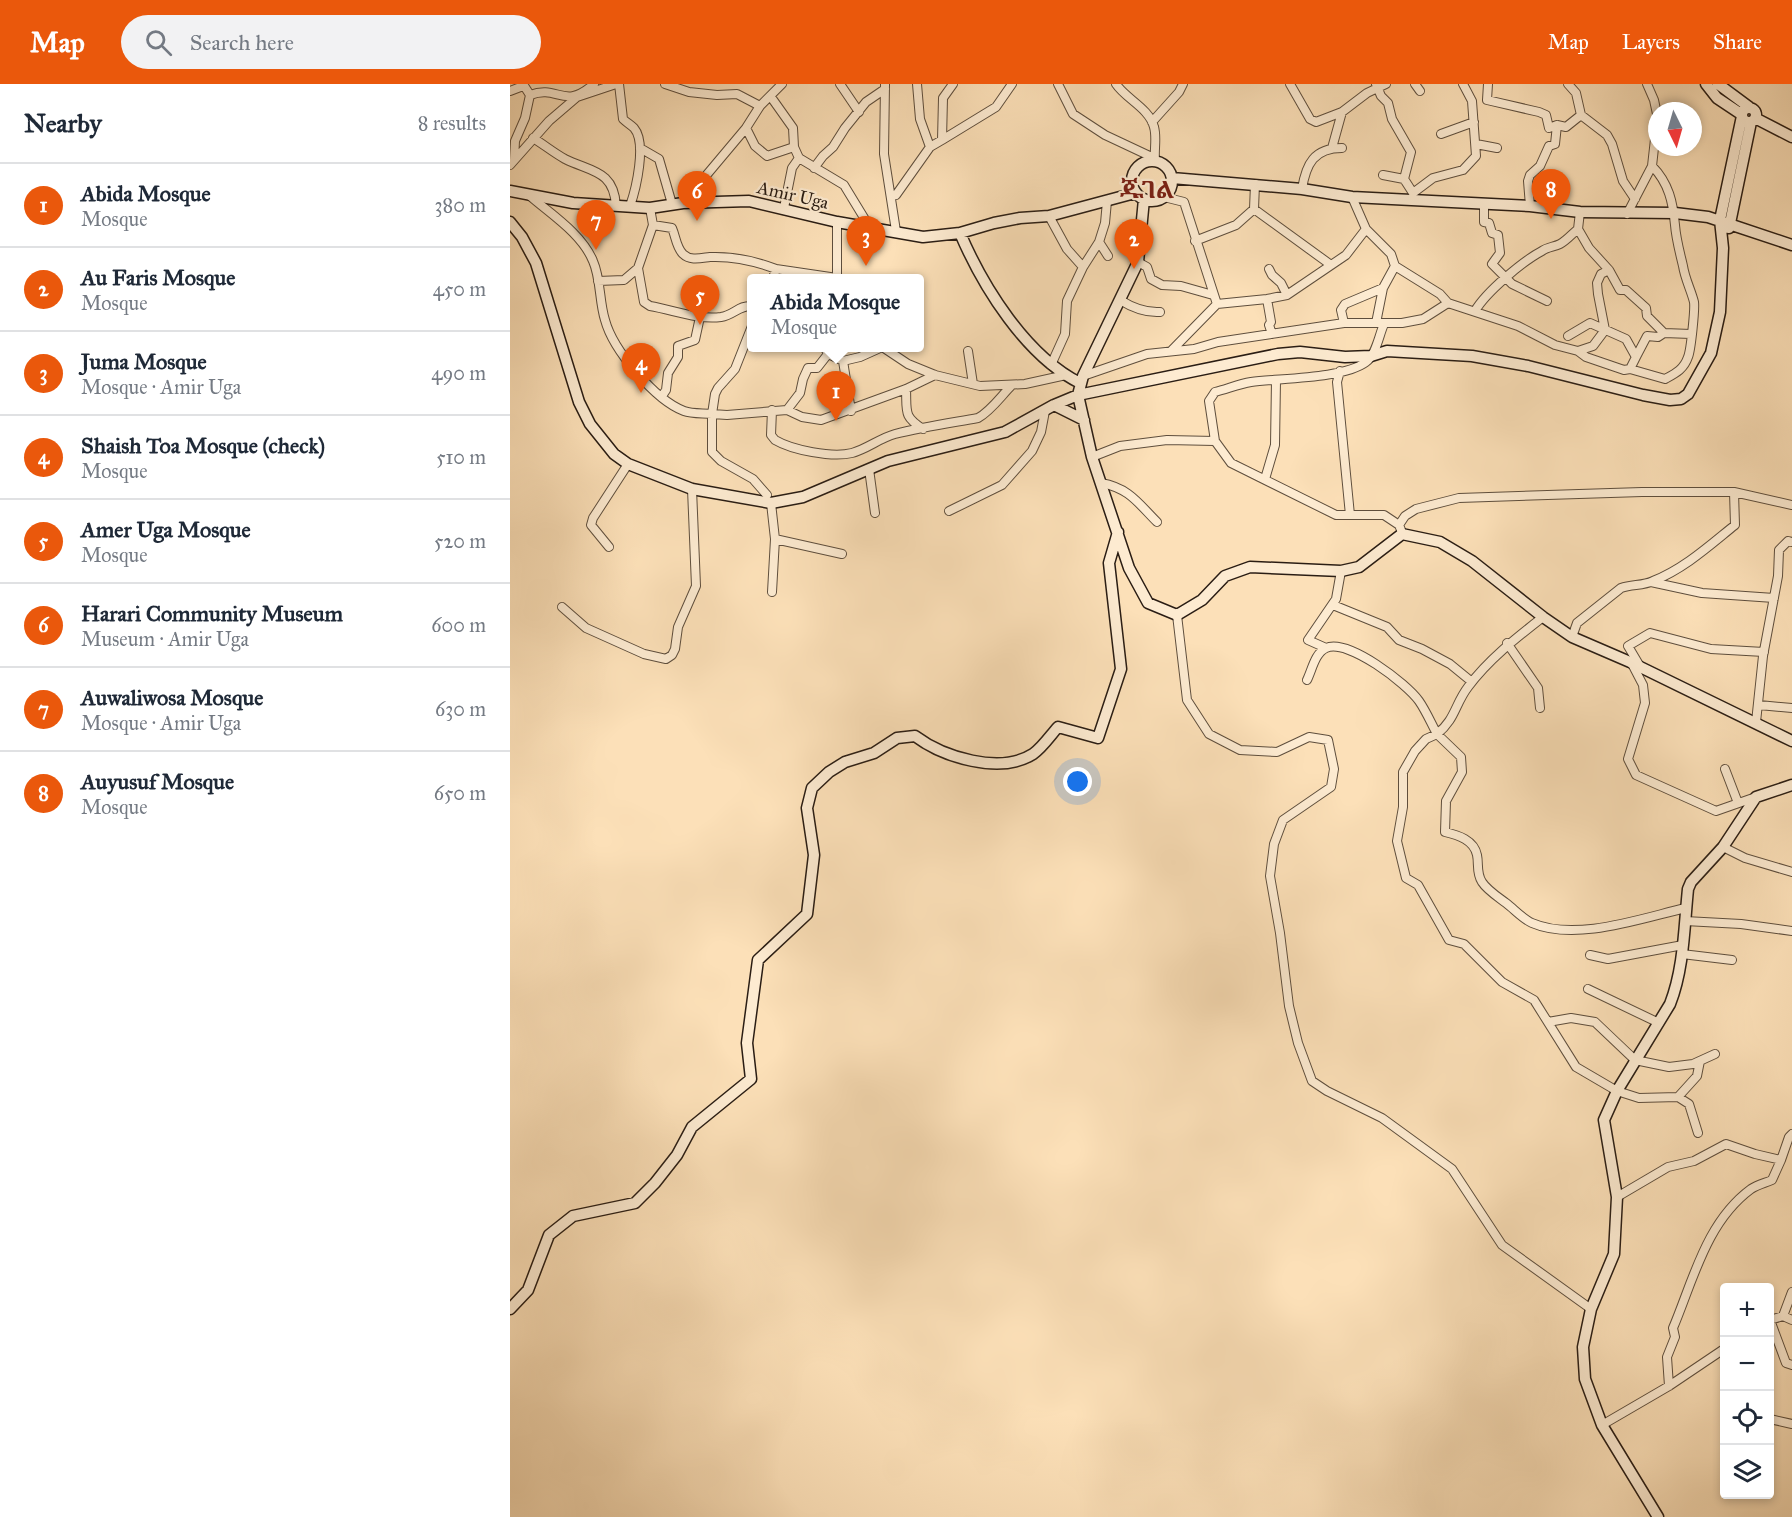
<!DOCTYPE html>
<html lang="en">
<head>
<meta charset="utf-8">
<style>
	body { margin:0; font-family:"IM FELL Great Primer","Noto Serif Ethiopic",serif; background:#f2f2f3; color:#1f2937 }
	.controls { position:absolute; right:18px; bottom:18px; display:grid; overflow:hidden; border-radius:6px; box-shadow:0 3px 9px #0003 }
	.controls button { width:54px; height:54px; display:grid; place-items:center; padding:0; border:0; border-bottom:2px solid #e0e1e3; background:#fff; color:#1f2937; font:30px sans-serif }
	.compass { position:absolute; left:1138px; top:18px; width:54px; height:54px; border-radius:50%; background:#fff; box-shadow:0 3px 9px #0003; rotate:175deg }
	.you { position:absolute; left:568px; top:698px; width:21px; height:21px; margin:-15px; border:4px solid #fff; border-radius:50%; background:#1a73e8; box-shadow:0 0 0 9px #1a73e833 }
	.badge { display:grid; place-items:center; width:39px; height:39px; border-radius:50%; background:#ea580c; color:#fff; font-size:20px; font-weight:700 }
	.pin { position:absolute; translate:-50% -50px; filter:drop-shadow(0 2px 3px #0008) }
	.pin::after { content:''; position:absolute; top:32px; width:21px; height:18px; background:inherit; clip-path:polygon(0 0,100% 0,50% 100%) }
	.popup { position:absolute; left:237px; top:190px; width:177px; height:78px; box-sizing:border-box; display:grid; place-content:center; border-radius:6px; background:#fff; filter:drop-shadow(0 2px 4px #0005); font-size:20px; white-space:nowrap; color:#747a83 }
	.popup b { font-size:22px; color:#1f2937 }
	.popup::after { content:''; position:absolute; left:50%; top:100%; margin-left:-12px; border:12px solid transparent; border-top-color:#fff }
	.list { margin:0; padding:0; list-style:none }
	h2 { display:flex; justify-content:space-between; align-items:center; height:78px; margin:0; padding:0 24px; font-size:26px }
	h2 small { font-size:20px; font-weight:400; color:#747a83 }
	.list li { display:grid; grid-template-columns:39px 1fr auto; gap:18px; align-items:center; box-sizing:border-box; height:84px; padding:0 24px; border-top:2px solid #e0e1e3 }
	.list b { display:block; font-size:22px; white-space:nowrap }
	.list p { margin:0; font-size:20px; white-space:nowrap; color:#747a83 }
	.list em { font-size:20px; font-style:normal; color:#747a83 }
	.icon { flex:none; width:33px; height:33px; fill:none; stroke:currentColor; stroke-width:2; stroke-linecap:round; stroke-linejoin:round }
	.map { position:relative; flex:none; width:1282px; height:1433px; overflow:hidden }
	header { display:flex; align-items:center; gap:36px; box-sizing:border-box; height:84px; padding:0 30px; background:#ea580c; color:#fff }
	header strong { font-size:28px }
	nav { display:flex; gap:33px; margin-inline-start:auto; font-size:21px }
	.search { width:420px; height:54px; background:#f2f2f3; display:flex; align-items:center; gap:15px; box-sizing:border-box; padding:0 21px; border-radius:33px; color:#747a83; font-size:22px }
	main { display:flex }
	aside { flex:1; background:#fff }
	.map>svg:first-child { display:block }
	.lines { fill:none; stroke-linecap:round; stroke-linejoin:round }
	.street-casing { stroke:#5e4e3d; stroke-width:10 }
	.secondary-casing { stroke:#2a1d14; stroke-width:13 }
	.street { stroke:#fdebd1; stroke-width:8 }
	.secondary { stroke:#fdebd1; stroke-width:10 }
	.labels { text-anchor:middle; stroke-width:4.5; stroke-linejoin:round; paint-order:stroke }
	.street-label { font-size:18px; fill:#2a1d14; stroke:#fdebd1 }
	.district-label { font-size:24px; font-weight:bold; fill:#7a1f14; stroke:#fdebd1 }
</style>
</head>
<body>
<header>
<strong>Map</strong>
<div class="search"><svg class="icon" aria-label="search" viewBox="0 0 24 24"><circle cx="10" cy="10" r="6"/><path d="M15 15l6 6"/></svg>Search here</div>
<nav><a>Map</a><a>Layers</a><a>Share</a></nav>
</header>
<main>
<aside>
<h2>Nearby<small>8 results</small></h2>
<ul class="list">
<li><span class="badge">1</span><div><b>Abida Mosque</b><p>Mosque</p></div><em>380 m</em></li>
<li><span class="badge">2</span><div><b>Au Faris Mosque</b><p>Mosque</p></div><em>450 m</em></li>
<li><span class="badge">3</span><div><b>Juma Mosque</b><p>Mosque · Amir Uga</p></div><em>490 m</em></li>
<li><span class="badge">4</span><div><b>Shaish Toa Mosque (check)</b><p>Mosque</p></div><em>510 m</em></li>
<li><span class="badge">5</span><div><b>Amer Uga Mosque</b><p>Mosque</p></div><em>520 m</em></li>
<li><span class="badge">6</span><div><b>Harari Community Museum</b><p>Museum · Amir Uga</p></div><em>600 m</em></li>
<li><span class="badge">7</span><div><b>Auwaliwosa Mosque</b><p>Mosque · Amir Uga</p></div><em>630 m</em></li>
<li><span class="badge">8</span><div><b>Auyusuf Mosque</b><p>Mosque</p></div><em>650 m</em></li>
</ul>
</aside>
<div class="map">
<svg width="1282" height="1433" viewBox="0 0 1282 1433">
	<rect width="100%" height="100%" fill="#fce0b8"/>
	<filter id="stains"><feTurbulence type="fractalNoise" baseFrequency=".00333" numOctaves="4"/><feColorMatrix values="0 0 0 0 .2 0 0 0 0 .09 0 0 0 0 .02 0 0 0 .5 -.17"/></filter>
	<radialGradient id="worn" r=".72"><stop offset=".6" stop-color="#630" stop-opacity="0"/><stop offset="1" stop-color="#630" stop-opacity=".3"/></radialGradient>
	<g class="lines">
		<defs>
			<path id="street" d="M109 0 113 35C116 38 121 41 124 44 137 59 126 105 120 122
				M155 0 179 8 207 11 227 10 250 22 236 44 173 119
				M330 0 349 28
				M375 0 374 70 386 147
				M407 0 410 35 420 63
				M548 0 563 30 595 51 644 74
				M606 0C616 15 639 24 644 43 647 53 644 65 645 76
				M780 0 800 35 806 38 832 28 857 9 876 0
				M866 0 871 12 878 19 882 35 901 68 894 95 903 109 923 94 953 86 966 72 962 17 953 0
				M905 0 910 7
				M978 0 977 16 1029 28 1036 31 1039 44 1047 41 1045 60 1039 62 1030 82 1020 91 1018 97 1020 122
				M1058 0 1066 9 1071 31 1097 51 1102 60 1113 97 1125 115
				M1137 0 1144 16 1147 30
				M0 7 13 2
				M20 11C49 0 53 27 84 0
				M261 13 283 44 284 63 289 74 334 101 359 142
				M250 22 272 0
				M642 38 669 8 673 0
				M1047 41 1056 43 1071 31
				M236 44 245 62 257 72 284 63
				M931 50 964 38
				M23 54C33 60 44 69 55 75 81 88 104 86 106 122
				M432 56 486 23 502 0
				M966 60 987 64
				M130 64 149 75 162 120
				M822 64 832 28
				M4 76 5 57 15 34 20 11 13 0
				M0 81 39 37 67 13 106 0
				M304 84 313 72 323 63 335 44 356 18 375 5
				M873 91 894 95
				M792 105C796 80 804 64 832 64
				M386 111 420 63 432 56 433 14 443 0
				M20 112C42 131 72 150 83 177 91 195 89 217 95 236 103 266 145 316 174 327 182 330 193 329 202 330V368L211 377 243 395 257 411
				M654 113 674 118 707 220
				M974 119V138L979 139 982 149 988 151 990 169 982 180 1002 200 1037 217
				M140 124 143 141 162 144C166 153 166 163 173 170 180 177 191 174 200 173 223 172 245 177 266 185L263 194
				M274 124 282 84 289 74
				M744 125 821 181
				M1070 128 1068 145 1079 164 1099 186 1110 206H1116L1136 224 1137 232 1154 249
				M1117 130 1142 82 1147 37
				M539 132 557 165 573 183
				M327 138V194
				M143 141 128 184 134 218 140 222C164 226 187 236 211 233 224 231 229 221 242 222
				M856 145 881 170 885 182 930 210 938 219
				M685 157 726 141 744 125 745 100
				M589 158 598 172
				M628 178 637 183 641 195 652 201 671 202 703 211
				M266 185 327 194
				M759 185 762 191 771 199 777 211
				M88 197 114 196 128 184
				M757 215 761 238 759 241 762 250
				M610 216C623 224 635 229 650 228
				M965 227C976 208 1013 177 1032 167 1037 163 1044 163 1050 160 1056 157 1062 150 1068 145
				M834 239 831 226 835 220 873 204 885 182
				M866 239 873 204
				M874 240C869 251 866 271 856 278 833 295 770 294 741 298 729 300 717 305 705 308L699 317 705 357 721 379 826 431H874L889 441
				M242 242 225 285 208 304 205 310 202 330 217 331 277 326 290 309 293 295 298 284H307L318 270 315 264
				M1058 252 1080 239 1116 255 1126 273 1120 285
				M374 264 398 280 425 291 470 302 515 300 556 291
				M458 267 463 300
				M661 267 707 220 757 215 777 211 836 171 856 145 842 113
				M1068 267 1083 262 1095 246 1088 210 1087 199 1091 190 1099 186
				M318 270 333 277 341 327
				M1126 273 1137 252 1148 253 1154 249 1181 250
				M333 277 350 273 370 264
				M541 281 555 250 557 217 573 183 589 158 595 139 597 117
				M830 287 827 298 840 431
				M573 292 637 270 684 265 708 258 834 239H892L913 235 938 219 1008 242 1045 261 1068 267 1076 273 1114 286 1120 285 1155 295C1166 289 1174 285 1178 273 1181 266 1185 225 1184 218 1181 206 1175 195 1173 182 1170 169 1166 155 1165 141 1163 119 1159 99 1142 82
				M396 305C397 328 393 332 413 345
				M152 312 156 306 158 289 168 273V262L185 256 190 233
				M262 326 261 351 265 356C282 366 322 374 342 369 357 365 370 354 385 350 412 343 440 339 468 334 481 327 491 312 502 301
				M277 326 292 333 311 336 396 305 425 291
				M582 373 610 362 657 356 705 357
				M359 385 365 429
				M755 395 765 361 766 296
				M591 399C619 404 628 419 647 438
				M261 419 265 455 262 508
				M439 427 492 401 522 367 531 348 535 327
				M891 446 889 441 895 432 906 425 949 414 1132 408H1224L1282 421
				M265 455 332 470
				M99 463 81 441 83 434 118 380
				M1141 498 1192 509 1264 514
				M823 521 877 543 889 556 912 565 940 580 962 598
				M52 523 76 544 134 570 156 575 162 571 165 565 168 543 186 502 182 405
				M667 531 677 616 699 650 730 666 767 668 799 653 818 656 824 685 821 703 773 736 764 760 760 792 770 849 779 922 788 959 802 997 817 1007 872 1034 942 1085 992 1161 1081 1225
				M1062 553 1067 539 1111 504C1122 500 1133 502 1143 497 1174 485 1200 461 1225 441L1224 408
				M997 559 1028 604 1030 624
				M816 564 798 556 826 515 831 487
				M1121 578 1133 601 1135 619 1118 675 1126 691 1206 727 1246 713
				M1131 584 1118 562 1140 549 1201 565 1254 568
				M797 596C802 586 805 569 816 564 838 554 897 600 909 617 916 627 921 639 927 650 945 636 945 620 958 603 978 576 1006 554 1033 533
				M1249 621 1282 624
				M1246 638 1253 572 1268 492 1269 466 1278 457 1282 458
				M1215 685 1228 719
				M1213 763 1235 774 1282 788
				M1176 824C1132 834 1066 858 1022 839 1013 835 1004 825 996 819 988 813 977 806 972 798 966 789 969 780 967 771 964 756 948 751 935 748L936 717 952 688 951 673 927 650 916 655 905 667 893 688V723L887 757 896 794 908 801 939 856 954 860 992 898 1024 916 1066 983 1107 1007 1129 1014 1168 1013 1187 992 1190 977
				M1175 837 1231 840 1282 847
				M1172 870 1222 876
				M1080 871 1098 875 1173 861
				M1078 905 1149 939
				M1038 938 1061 934 1085 938 1125 976 1159 983 1183 980 1205 970
				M1168 1013 1179 1020 1188 1049
				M1107 1113 1158 1083 1184 1077 1216 1060 1245 1070 1271 1076 1279 1053 1282 1050
				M1273 1232 1282 1208
				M1260 1236 1276 1279 1282 1281
				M1260 1236 1273 1232 1282 1236
				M1159 1302 1157 1273 1165 1253 1163 1244C1183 1197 1196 1138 1241 1105 1247 1101 1255 1099 1262 1096L1271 1076
				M1260 1335 1282 1340
				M1092 1341 1159 1302 1214 1265"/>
			<path id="secondary" d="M1196 0 1207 14 1231 30
				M1208 0 1239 23
				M1232 31a7 7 0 1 1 14 0a7 7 0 1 1-14 0Z
				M1245 34 1282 53
				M622 97a20 20 0 1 1 40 0a20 20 0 1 1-40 0Z
				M662 94 792 105 842 113 1020 122 1070 128 1165 129 1198 133 1282 161
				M0 107 63 119 140 124 173 119 239 117 327 138 413 153 450 149 484 139 510 134 539 132 625 109
				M634 115 628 178 573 292 568 311 582 373 619 484 638 519 667 531 692 516 715 492 740 483 831 487 849 483 892 450 930 458 962 477 1033 533 1062 553 1120 578 1282 657
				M0 138 12 153 26 179 69 318 80 340 104 370 118 380 182 405 261 419 293 413 378 377 495 348 544 321 574 336
				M1219 144 1241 38
				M450 149C473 203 516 272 570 299
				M544 321 568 311 768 270 790 268 835 273 861 272 877 267 962 272 1018 282 1133 311 1160 316 1171 315 1178 310 1201 269 1210 228 1213 164 1210 136 1232 32
				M0 1225 18 1206 39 1151 63 1132 125 1119 145 1099 167 1071 182 1043 241 995 237 959 248 876 297 830 304 771 297 724 302 704 319 688 335 678 364 669 387 654 405 652C433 673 490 691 523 670 532 664 540 652 548 643L588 654 611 585 599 479 608 448
				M1148 1433 1092 1341 1075 1295 1073 1263 1081 1225 1104 1170 1107 1113 1094 1036 1107 1007 1160 920C1174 884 1174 844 1178 805L1181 798 1213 763 1246 713 1282 701"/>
		</defs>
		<use href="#street" class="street-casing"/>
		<use href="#secondary" class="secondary-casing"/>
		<use href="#street" class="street"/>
		<use href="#secondary" class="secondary"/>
	</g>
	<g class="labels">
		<g class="street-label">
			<text transform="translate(283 111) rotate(13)" y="6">Amir Uga</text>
		</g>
		<g class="district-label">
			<text x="637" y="114">ጁገል</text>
		</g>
	</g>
	<rect width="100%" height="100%" filter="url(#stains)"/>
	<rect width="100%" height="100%" fill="url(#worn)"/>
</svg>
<div class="controls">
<button>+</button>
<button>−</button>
<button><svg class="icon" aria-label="locate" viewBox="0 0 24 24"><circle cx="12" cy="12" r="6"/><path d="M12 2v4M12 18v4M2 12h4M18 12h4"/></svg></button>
<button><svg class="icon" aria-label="layers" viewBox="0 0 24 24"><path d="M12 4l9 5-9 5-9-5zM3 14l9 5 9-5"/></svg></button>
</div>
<svg class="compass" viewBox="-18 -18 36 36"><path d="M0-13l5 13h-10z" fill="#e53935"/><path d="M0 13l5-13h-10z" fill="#747a83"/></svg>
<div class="you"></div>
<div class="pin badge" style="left:326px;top:337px">1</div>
<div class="popup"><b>Abida Mosque</b>Mosque</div>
<div class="pin badge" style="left:624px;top:185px">2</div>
<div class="pin badge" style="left:356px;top:182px">3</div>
<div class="pin badge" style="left:131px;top:309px">4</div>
<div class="pin badge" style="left:190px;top:241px">5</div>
<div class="pin badge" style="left:187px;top:137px">6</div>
<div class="pin badge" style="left:86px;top:166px">7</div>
<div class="pin badge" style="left:1041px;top:135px">8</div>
</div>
</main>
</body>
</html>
